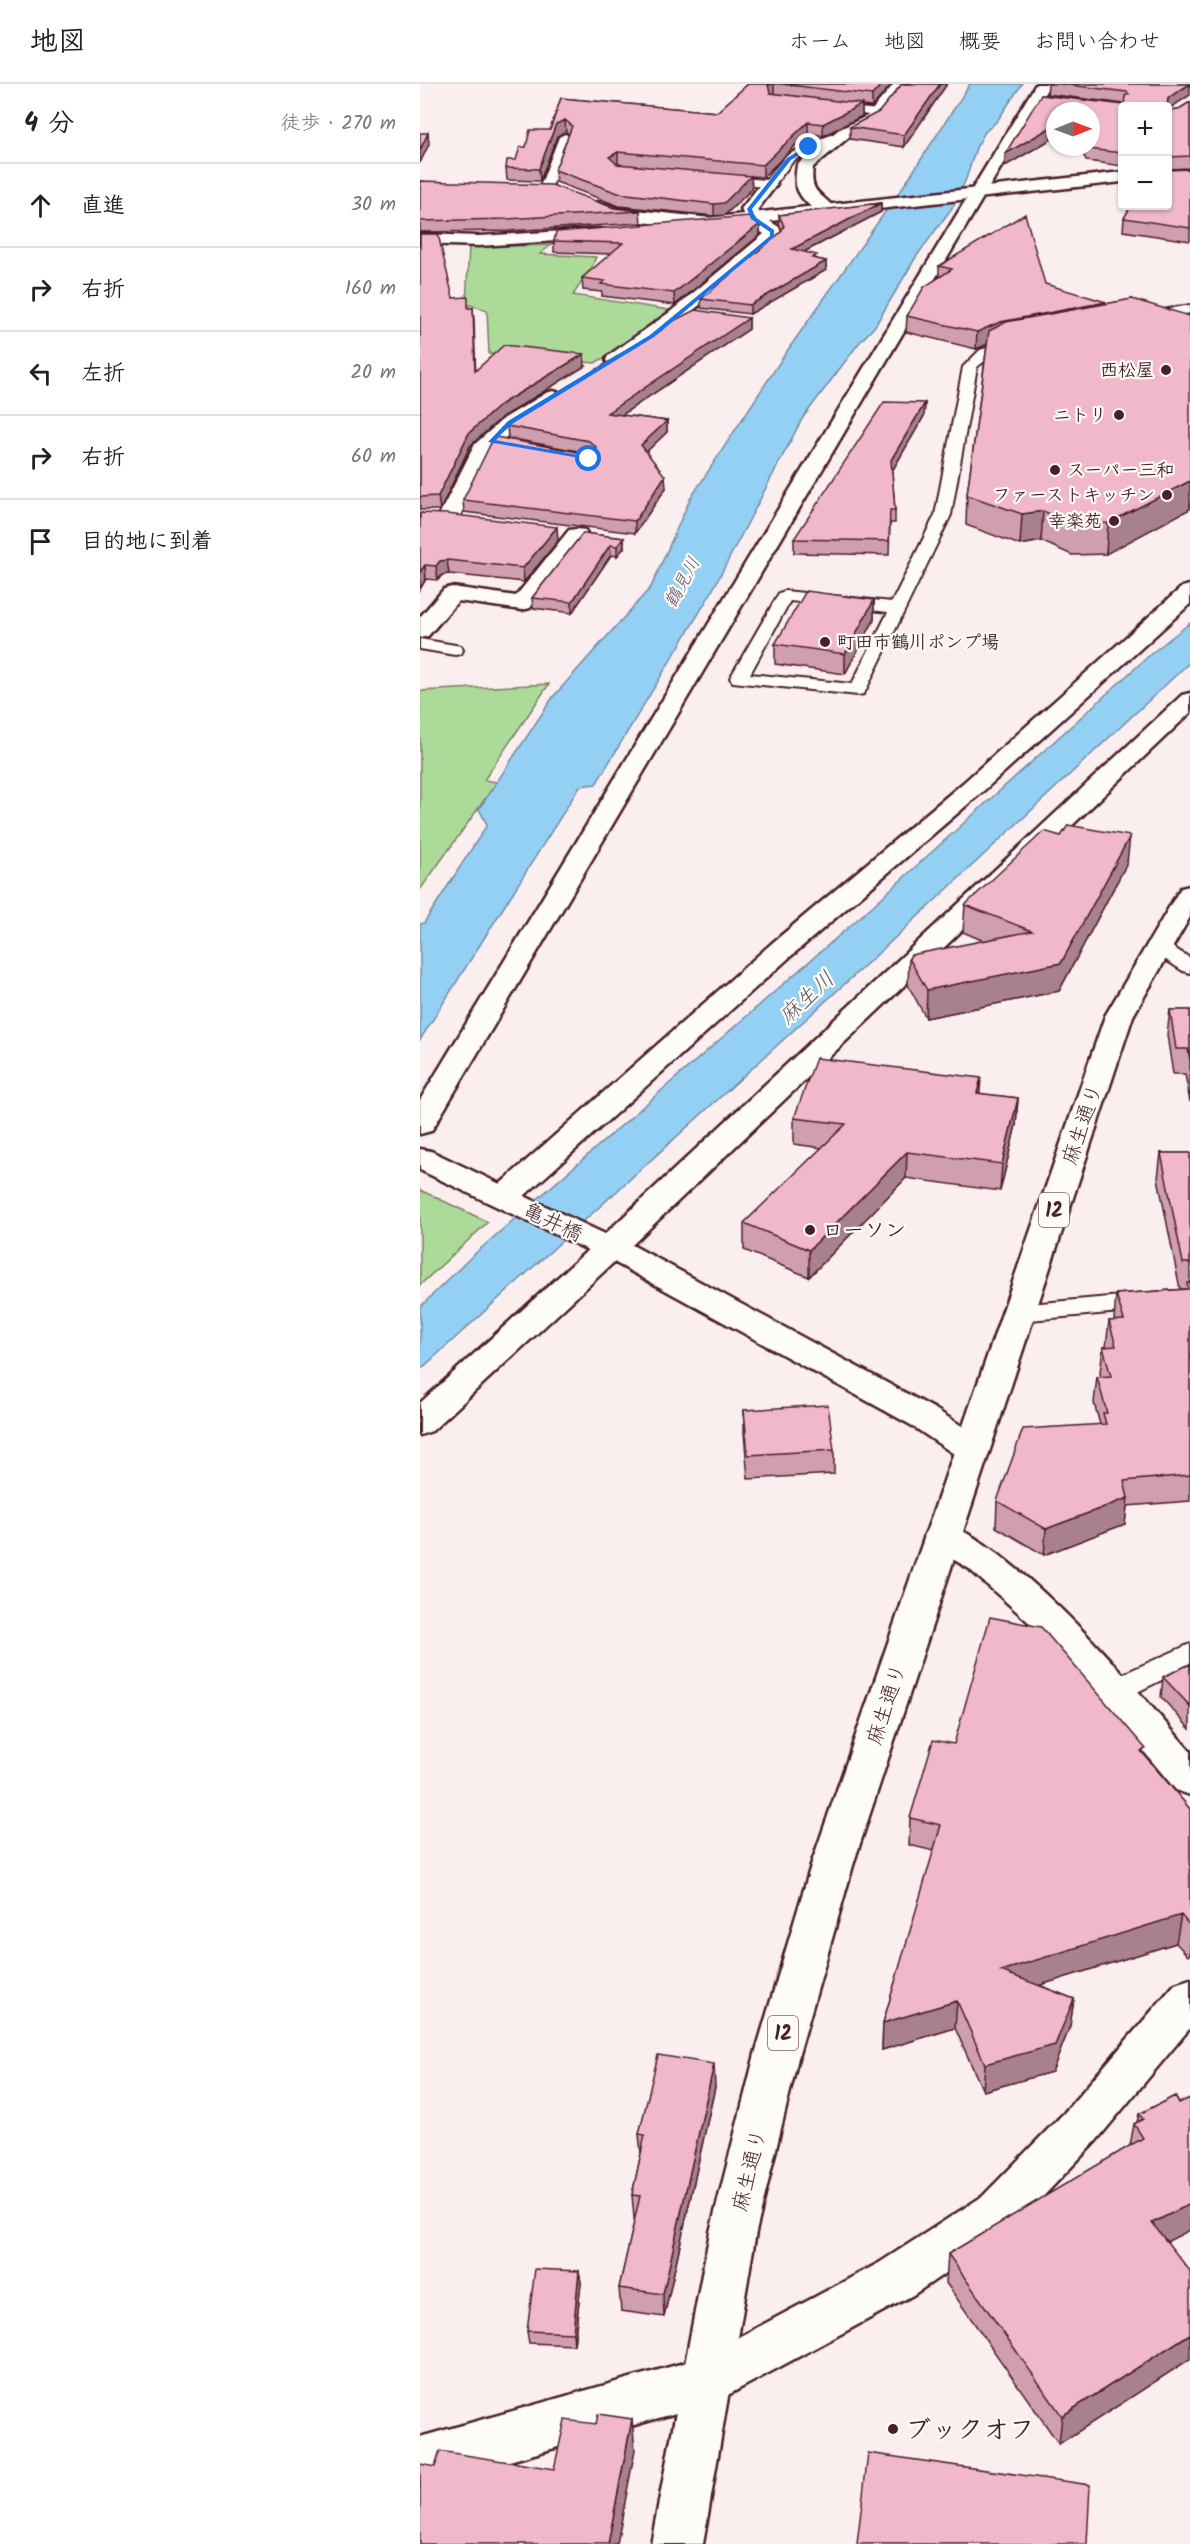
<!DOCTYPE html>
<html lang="ja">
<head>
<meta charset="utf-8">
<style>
	body { margin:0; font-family:Kalam,"Klee One",sans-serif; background:#f2f2f2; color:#202124 }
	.controls { position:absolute; right:18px; top:18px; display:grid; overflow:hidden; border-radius:6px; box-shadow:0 2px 4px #0004 }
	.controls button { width:54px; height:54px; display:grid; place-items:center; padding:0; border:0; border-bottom:2px solid #e0e0e0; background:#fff; color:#202124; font:30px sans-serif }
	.compass { position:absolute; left:626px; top:18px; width:54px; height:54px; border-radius:50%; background:#fff; box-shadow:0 2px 4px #0004; rotate:89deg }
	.stop { position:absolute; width:18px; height:18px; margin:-14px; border:4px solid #1a73e8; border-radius:50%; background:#fff }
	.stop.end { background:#1a73e8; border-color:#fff; box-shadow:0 2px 6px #0008 }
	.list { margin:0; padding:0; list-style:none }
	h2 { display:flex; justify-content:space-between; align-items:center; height:78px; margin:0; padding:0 24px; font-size:26px }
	h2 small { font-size:20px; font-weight:400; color:#757577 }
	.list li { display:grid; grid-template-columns:39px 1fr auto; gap:18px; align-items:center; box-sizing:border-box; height:84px; padding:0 24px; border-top:2px solid #e0e0e0 }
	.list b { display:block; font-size:22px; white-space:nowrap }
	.list em { font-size:20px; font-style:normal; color:#757577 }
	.icon { flex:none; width:33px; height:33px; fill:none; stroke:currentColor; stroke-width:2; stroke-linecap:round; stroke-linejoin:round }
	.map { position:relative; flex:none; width:770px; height:2460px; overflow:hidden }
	header { display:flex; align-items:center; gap:36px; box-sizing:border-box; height:84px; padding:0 30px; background:#fff; border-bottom:2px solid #e0e0e0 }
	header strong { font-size:28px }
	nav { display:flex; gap:33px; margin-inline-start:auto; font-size:21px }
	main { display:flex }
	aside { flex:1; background:#fff }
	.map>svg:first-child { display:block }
	.green { fill:#acda99; stroke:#7b7c62; stroke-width:1.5 }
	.water { fill:#93d0f3; stroke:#7689a3; stroke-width:1.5 }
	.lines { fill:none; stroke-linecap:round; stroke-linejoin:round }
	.service-casing { stroke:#4a1f2b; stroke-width:4 }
	.minor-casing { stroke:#4a1f2b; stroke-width:5 }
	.tertiary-casing { stroke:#4a1f2b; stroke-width:5 }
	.primary-casing { stroke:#4a1f2b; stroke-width:5 }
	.service { fill:#fdfcf7; fill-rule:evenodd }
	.minor { fill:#fdfcf7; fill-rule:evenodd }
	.tertiary { fill:#fdfcf7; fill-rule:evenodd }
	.primary { fill:#fdfcf7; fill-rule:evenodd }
	.wall { fill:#cf9eaf; stroke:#4a1f2b; stroke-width:1.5 }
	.shaded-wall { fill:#a9818e; stroke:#4a1f2b; stroke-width:1.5 }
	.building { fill:#f1b8cb; stroke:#4a1f2b; stroke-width:1.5 }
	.route { fill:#1a73e8 }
	.poi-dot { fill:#4a1f2b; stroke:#fdfcf7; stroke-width:2 }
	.labels { text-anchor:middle; stroke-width:4.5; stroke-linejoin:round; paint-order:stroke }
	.far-poi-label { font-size:18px; font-weight:bold; fill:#4a1f2b; stroke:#fdfcf7; text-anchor:end }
	.far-water-label { font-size:18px; font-style:italic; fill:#605467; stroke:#fdfcf7 }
	.shield { fill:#fdfcf7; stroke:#806168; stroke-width:1.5 }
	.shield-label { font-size:20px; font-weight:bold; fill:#4a1f2b }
	.street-label { font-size:21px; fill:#4a1f2b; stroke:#fdfcf7 }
	.poi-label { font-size:21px; font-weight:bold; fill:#4a1f2b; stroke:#fdfcf7; text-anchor:start }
	.water-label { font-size:22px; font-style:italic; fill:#605467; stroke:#fdfcf7 }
	.near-poi-label { font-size:26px; font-weight:bold; fill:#4a1f2b; stroke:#fdfcf7; text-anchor:start }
</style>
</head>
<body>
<header>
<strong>地図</strong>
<nav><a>ホーム</a><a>地図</a><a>概要</a><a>お問い合わせ</a></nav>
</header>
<main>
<aside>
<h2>4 分<small>徒歩 · 270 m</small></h2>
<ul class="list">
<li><svg class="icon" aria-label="ahead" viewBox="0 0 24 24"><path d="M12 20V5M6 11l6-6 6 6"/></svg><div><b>直進</b></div><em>30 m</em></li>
<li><svg class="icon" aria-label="right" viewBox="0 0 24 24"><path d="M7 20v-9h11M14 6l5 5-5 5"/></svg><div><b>右折</b></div><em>160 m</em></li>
<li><svg class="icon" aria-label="left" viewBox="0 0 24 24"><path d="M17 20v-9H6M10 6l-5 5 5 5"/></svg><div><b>左折</b></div><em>20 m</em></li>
<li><svg class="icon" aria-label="right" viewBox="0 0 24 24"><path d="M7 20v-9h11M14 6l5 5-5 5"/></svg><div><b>右折</b></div><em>60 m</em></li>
<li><svg class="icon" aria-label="arrive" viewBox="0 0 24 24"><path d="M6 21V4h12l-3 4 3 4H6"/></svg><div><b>目的地に到着</b></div></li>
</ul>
</aside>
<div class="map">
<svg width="770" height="2460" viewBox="0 0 770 2460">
	<rect width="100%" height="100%" fill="#fbeeee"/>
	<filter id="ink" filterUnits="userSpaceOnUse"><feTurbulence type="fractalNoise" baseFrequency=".0167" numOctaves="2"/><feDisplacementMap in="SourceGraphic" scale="12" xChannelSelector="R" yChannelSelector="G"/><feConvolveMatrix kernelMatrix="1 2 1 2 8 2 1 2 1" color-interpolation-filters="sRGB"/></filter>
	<g filter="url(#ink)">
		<path class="green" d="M131 161 120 170 176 173 172 183 153 211 249 226 211 258 175 279 69 270 67 226 46 220 49 163Z
			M129 600 64 696 77 698 0 806V607Z
			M0 1106 68 1138 0 1201Z"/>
		<path class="water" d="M550 0H602L577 37 565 48 556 64 546 95 534 121 496 173 455 242 439 259 382 335 290 511 176 700 160 702 0 956V840L4 839 67 741 59 725 133 613 231 503 270 415 367 267 487 97Z
			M770 539V578L462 866 0 1286V1223L51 1173 439 834 733 568Z"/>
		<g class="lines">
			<defs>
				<path id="service" d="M410 21 458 26 464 29 458 32 406 26 404 24Z
					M424 46 430 49 428 51 393 65 373 77 353 103 298 100 292 96 298 92 346 96 365 73 385 61Z
					M145 50 151 53 131 105 125 109 121 108 119 105 139 53Z
					M770 221V229L722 238 715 234 722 230Z
					M597 254 604 258 602 261 575 269 557 283 531 431 444 610 438 611 313 598 310 594 359 509 365 507 472 518 515 431 543 283 560 266ZM370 517 468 528 432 600 330 590Z
					M0 555 41 562 43 566 41 570 35 571 0 565Z
					M739 857 746 859 770 874V889L763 887 732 867 729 863 732 859Z
					M770 1206V1222L598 1237 590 1235 586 1229 590 1223 598 1221Z
					M770 1560V1582L705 1614 695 1617 685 1614 681 1606 685 1598Z"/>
				<path id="minor" d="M474 0H489L457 38 430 52 393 83C389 111 402 108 416 126L414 130C398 133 380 116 376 101 375 95 376 88 377 81L418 46 447 32Z
					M616 0H630L15 1041 11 1047 0 1050V1016Z
					M349 95 357 100 338 125 340 131 359 143 362 152 359 156 243 251 202 280H188L186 276 188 272 250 228 344 150 327 138 321 125 343 97Z
					M178 118 197 124 291 134 297 135 299 139 297 143 291 144C269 142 181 138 170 123Z
					M133 307 140 309 143 313 140 317 97 343 71 367 36 440 28 441 20 440 17 435 55 360 83 335 126 309Z
					M157 445 165 446 168 451 110 524 102 526 38 517 8 552 0 554V533L24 505 32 503 96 512 149 446Z
					M770 501V520L561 709 371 872 104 1112 185 1150 762 611 770 609V629L212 1161 515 1325 564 1356 569 1365 564 1374 552 1377 540 1374 491 1341 194 1178 12 1347 0 1351V1319L168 1166 0 1086V1065L11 1067 80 1100 351 860 543 699 762 503Z
					M522 1439C555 1449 581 1472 606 1493 667 1546 718 1607 770 1667V1711L756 1706 681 1616 612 1541 548 1484 509 1461 504 1452 509 1443Z
					M770 1895V1944L676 2057 595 2142 493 2211 304 2313 287 2320 0 2403V2353L278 2275 459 2179 563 2112 644 2029 755 1900Z"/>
				<path id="tertiary" d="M702 88V98L287 144 281 143 279 139 281 135 287 134Z
					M179 145 185 146 188 150 185 154 59 162 0 160V150L59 152Z"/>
				<path id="primary" d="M770 802V833L713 932 434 1778 379 1970 336 2148 283 2460H231L290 2148 335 1970 392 1778 685 932 757 810 761 804Z"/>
			</defs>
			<use href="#service" class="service-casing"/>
			<use href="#minor" class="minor-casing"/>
			<use href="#tertiary" class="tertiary-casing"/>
			<use href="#primary" class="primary-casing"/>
			<use href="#service" class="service"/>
			<use href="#minor" class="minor"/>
			<use href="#tertiary" class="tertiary"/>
			<use href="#primary" class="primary"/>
		</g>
		<path class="wall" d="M328 0H472L452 23 442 22V32L403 52 388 49 343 93 331 92 332 105 305 131 294 132 199 122 136 98 135 86 149 50 146 48 137 52 120 97 87 96 86 84 96 76 106 63 130 46 141 14 297 28Z
			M482 0H527L484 63 430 55V43L459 28Z
			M628 0H770L748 25 749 26 759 25 770 18V84L748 85H770V157L703 147 704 134 747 122V22H702V82L667 77 658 63H671V27H635V53L585 82 621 11 704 21 705 20 627 10Z
			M0 97 194 124 220 127 221 139 88 147 0 148Z
			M461 119V128L384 168 397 175 406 177V186L330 230 281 224V215L361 148 362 147 359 140V131Z
			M340 140V151L255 221 182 212V208L163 206 162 194 191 170 134 168V157Z
			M0 150 33 214 49 224H53L55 287 165 282 82 333 50 362 20 426H0Z
			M519 182 625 200 686 220 712 215 686 470 652 471 621 457 600 461 546 441 547 411 567 260 556 265 486 248 487 232 519 193Z
			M329 234V245L202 331 247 337V348L226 368 246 404 215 449 44 428 43 416 169 369 88 354 87 342Z
			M505 319 504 332 472 387 475 426V439H470L469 471 374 469V455Z
			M0 429 138 457 104 498 29 490 22 491 18 496 6 495 0 505Z
			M163 449 204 454V464L197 472 191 471 152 529 113 524 112 514Z
			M454 516V536L425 590 355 580V560Z
			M707 779 639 907 506 934 488 901 489 874 564 857 543 848 545 821Z
			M750 926H770V1018L765 990H753L747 951Z
			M560 1010 598 1014 596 1041 580 1107 486 1094 389 1193 324 1166V1139L402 1064 374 1060V1034Z
			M741 1069H770V1417L707 1422 705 1440 624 1471 576 1443 577 1417 680 1340 674 1319 677 1293H681L680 1289 683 1263H686L689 1237H694L696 1210 766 1205H760L738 1094Z
			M324 1326 414 1366V1390L328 1395 324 1349Z
			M770 1580V1645L741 1613 743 1593Z
			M534 1660 725 1672 770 1725V1870L768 1872 756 1859 619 1901 654 1915 650 1942 632 1988 563 2007 535 1944 462 1966 463 1939 514 1767 489 1761 490 1734Z
			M295 2003 244 2233 201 2227 199 2204 215 2134H214L212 2111 221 2070 219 2050Z
			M755 2012 747 2158 639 2360 526 2199 528 2170 710 2062 714 2040 717 2038 719 2030Z
			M159 2187 161 2199 154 2261 109 2259 107 2247Z"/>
		<path class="shaded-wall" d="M352 0H354V11L348 13V1Z
			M462 0H472L452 23V11Z
			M520 0H527L484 63V51Z
			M770 0V11L747 26 748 14Z
			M442 20V32L403 52V40Z
			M145 36 146 48 137 52 120 97 119 85 136 40Z
			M388 38V49L343 93V81Z
			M635 41V53L585 82V70Z
			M8 49 9 60 0 79V66Z
			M198 68V80L190 85 189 73Z
			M331 92 332 105 305 131 294 132V120Z
			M461 119V128L372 174V165Z
			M340 140V151L255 221 254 209Z
			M406 177V186L330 230V221Z
			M686 218 685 235 580 255 556 265 557 248 580 238Z
			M53 224 54 236 56 300 55 287Z
			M329 234V245L188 340 187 329Z
			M164 270 165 282 82 333 50 362 20 426 18 412 49 349 81 320Z
			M505 319 504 332 471 389V376Z
			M247 337V348L221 373V361Z
			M245 392 246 404 215 449V437Z
			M770 397V425L686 470 688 439Z
			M623 427 621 457 600 461 602 430Z
			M137 443 138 457 104 498 103 484Z
			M204 454V464L197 472V462Z
			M190 461 191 471 152 529V518Z
			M27 476 29 490 22 491 18 496 16 482 20 477Z
			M5 481 6 495 0 505V488Z
			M454 516V536L425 590V570Z
			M710 752 707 779 639 907 506 934 507 906 641 879Z
			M561 994 559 1020 557 1009Z
			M598 1014 596 1041 580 1107 582 1080Z
			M487 1068 486 1094 389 1193V1166Z
			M708 1414 705 1440 624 1471 626 1445Z
			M761 1831 756 1859 579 1914 581 1887Z
			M654 1915 650 1942 632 1988 563 2007 565 1980Z
			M537 1917 535 1944 462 1966 463 1939Z
			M294 1980 295 2003 244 2233 243 2210Z
			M770 2120V2146L727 2168 732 2139Z
			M159 2187 161 2199 154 2261 153 2249Z
			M770 2250V2275L639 2360 642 2332Z
			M212 2335 215 2366 197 2460H188Z"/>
		<path class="building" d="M328 0H352L348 1 350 9 442 20 403 40 388 38 343 81 198 68 189 73 197 80 331 92 304 119 294 120 198 109 135 86 152 42 145 36 136 40 119 85 86 84 87 76H96L100 63H106L110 46H130L141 14 297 28Z
			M361 0H462L452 11Z
			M482 0H520L484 51 430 43 459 28Z
			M641 0H770L748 14 747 22H702V69L668 65 667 63H671V27H635V41L585 70 621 11 704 21 705 12 709 10 707 8Z
			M770 18V72L747 73V25L749 26 759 25Z
			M0 49H8L0 66Z
			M747 78 748 86 770 85V144L704 134 711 122H747Z
			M0 97 132 101 194 124 220 127 87 135 0 137Z
			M461 119 372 165 397 171 392 174 406 177 330 221 281 215 361 148 364 142 359 131Z
			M605 130 625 200 686 218 580 238 557 248 487 232 504 203 532 185 519 182Z
			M330 132 340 140 254 209 181 200 185 197 162 194 203 159 134 157 136 148Z
			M0 150H18L33 214 48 213V224H53L55 287 84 261 164 270 81 320 49 349 18 412 0 413Z
			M712 215 770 232V397L688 439 655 440 623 427 602 430 547 411 569 247 586 238Z
			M275 226 329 234 187 329 247 337 221 361 245 392 215 437 43 416 72 357 76 353 168 370 177 364 169 357 87 342 98 333 240 247 251 238Z
			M464 318 505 319 471 376 475 426H470L469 457 374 455Z
			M0 429 27 430 137 443 103 484 27 476 20 477 16 482 5 481 0 488Z
			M163 449 204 454 197 462 190 461 152 518 112 514Z
			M386 507 454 516 425 570 355 560Z
			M648 741 710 752 641 879 507 906 489 874 491 871 612 847 545 821 624 747 641 752Z
			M750 926H770V976L768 965H756Z
			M396 974 561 994 557 1009 598 1014 582 1080 487 1068 389 1166 324 1139 426 1040 374 1034Z
			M741 1069H770V1179H763Z
			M770 1198V1391L704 1397 708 1414 626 1445 577 1417 603 1345 686 1340 683 1329H687L677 1293 691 1292 683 1263 696 1262 689 1237 704 1236 696 1210 768 1205 767 1199Z
			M408 1321 414 1366 328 1371 324 1326Z
			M570 1533 621 1543 726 1665 721 1667 770 1725V1842L761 1831 581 1887 654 1915 635 1961 565 1980 537 1917 463 1939 521 1741 490 1734 513 1656 534 1660Z
			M770 1580V1622L743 1593Z
			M238 1971 294 1980 243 2210 199 2204 220 2112 212 2111 225 2051 219 2050Z
			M755 2012 759 2019 770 2014V2120L732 2139 770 2187V2250L642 2332 528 2170 723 2054 714 2040 723 2035 719 2030Z
			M115 2185 159 2187 153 2249 107 2247Z
			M178 2330 212 2335 188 2460H0V2380L15 2383 20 2367 134 2385 145 2336 176 2340Z
			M448 2369 670 2401 667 2460H437Z"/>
	</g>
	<path class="route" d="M387 62 391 63 371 76 332 125 335 133 354 146V153L234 253 92 340 75 356 169 373 171 376 68 358 88 337 230 251 350 152V148L331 135 327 125 367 74Z"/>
	<g class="poi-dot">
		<circle cx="746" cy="286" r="6"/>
		<circle cx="699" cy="331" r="6"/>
		<circle cx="635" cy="386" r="6"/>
		<circle cx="747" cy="411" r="6"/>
		<circle cx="694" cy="437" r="6"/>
		<circle cx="405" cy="558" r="6"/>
		<circle cx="390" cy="1146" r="6"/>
		<circle cx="473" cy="2345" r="6"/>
	</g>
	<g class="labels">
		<g class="far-poi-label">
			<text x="734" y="292">西松屋</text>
			<text x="687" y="337">ニトリ</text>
			<text x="647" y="392" text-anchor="start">スーパー三和</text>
			<text x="735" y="417">ファーストキッチン</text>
			<text x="682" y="443">幸楽苑</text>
			<text x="417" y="564" text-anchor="start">町田市鶴川ポンプ場</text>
		</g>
		<g class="far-water-label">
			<text transform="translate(262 498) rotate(-61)" y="6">鶴見川</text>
		</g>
		<g class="shield">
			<rect x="619" y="1109" width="30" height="34" rx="4.5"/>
			<rect x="348" y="1932" width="30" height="34" rx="4.5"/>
		</g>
		<g class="shield-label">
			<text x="634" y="1133">12</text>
			<text x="363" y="1956">12</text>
		</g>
		<g class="street-label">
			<text transform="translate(662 1040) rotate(-71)" y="7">麻生通り</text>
			<text transform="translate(133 1138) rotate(25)" y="7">亀井橋</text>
			<text transform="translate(466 1620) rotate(-72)" y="7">麻生通り</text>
			<text transform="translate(329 2086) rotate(-76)" y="7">麻生通り</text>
		</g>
		<g class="poi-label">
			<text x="402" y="1153">ローソン</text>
		</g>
		<g class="water-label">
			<text transform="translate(386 913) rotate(-43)" y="8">麻生川</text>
		</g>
		<g class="near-poi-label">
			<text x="485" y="2354">ブックオフ</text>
		</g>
	</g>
</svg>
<div class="controls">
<button>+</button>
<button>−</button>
</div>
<svg class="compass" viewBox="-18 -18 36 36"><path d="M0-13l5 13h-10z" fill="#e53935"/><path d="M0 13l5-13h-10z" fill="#757577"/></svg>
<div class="stop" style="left:169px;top:375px"></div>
<div class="stop end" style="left:389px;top:63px"></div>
</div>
</main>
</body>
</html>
